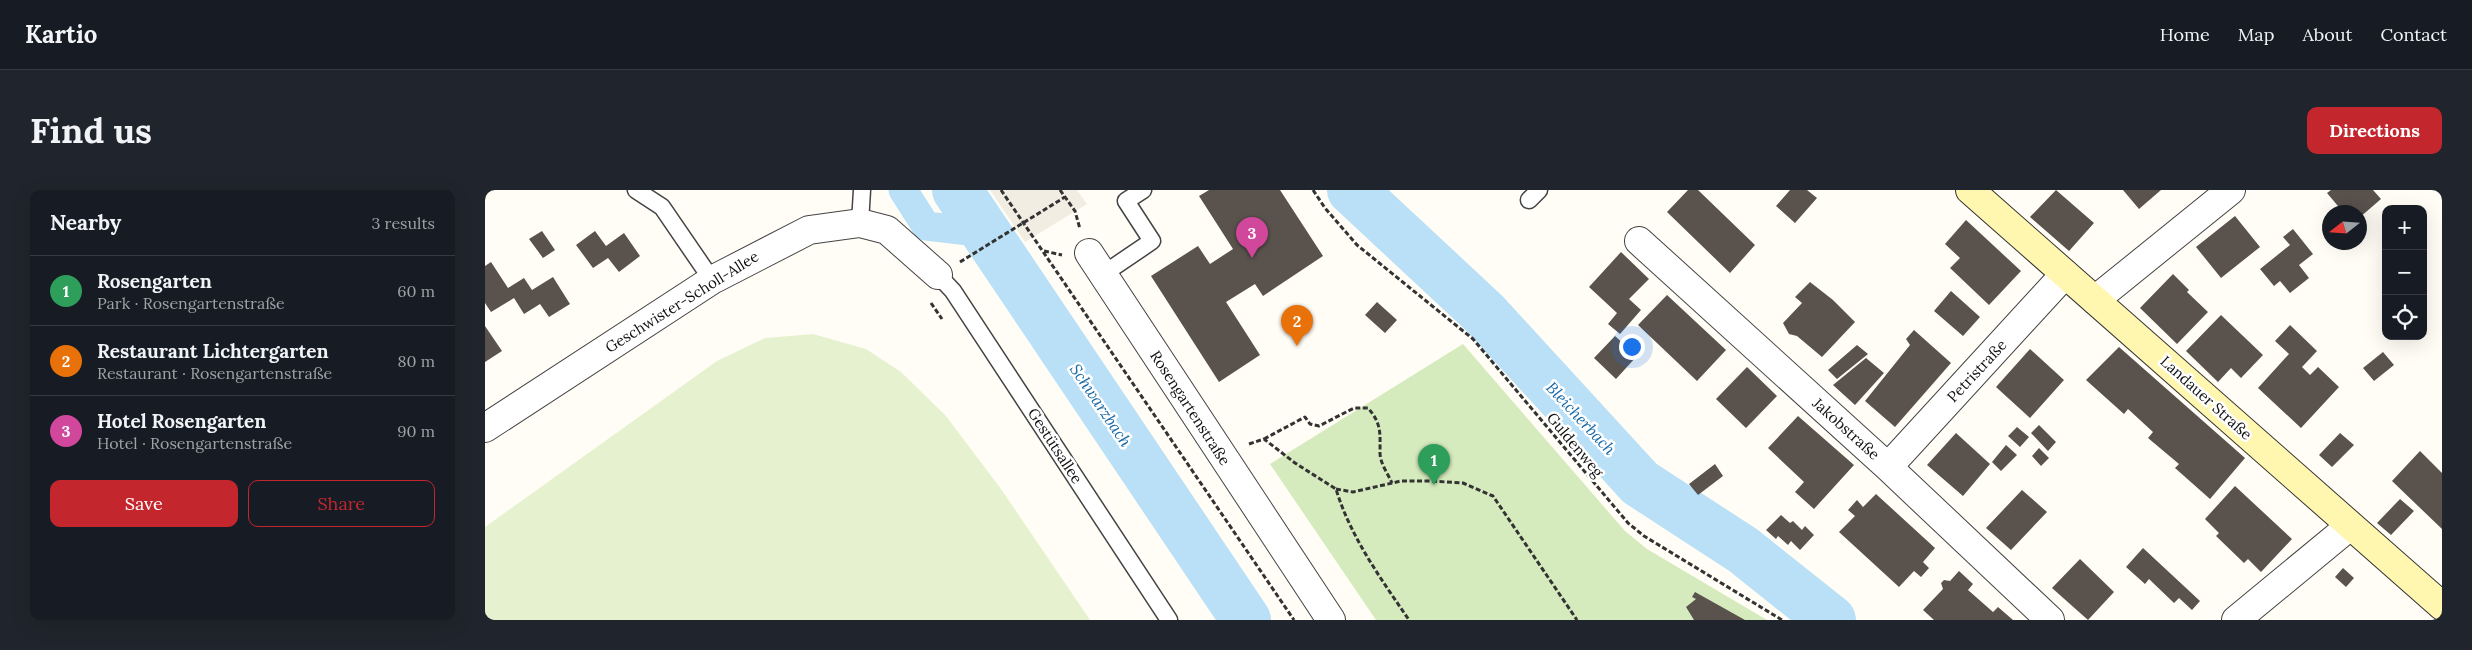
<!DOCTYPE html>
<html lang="en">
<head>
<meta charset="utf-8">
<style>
	body { margin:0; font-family:Lora,serif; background:#20242c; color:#f1f3f6 }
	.controls { position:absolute; right:15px; top:15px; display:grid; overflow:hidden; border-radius:10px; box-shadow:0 5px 20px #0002 }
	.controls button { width:45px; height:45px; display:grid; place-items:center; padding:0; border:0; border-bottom:1px solid #363941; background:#171b24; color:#f1f3f6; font:25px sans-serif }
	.compass { position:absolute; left:1837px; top:15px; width:45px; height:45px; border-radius:50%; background:#171b24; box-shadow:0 5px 20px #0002; rotate:253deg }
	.you { position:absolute; left:1146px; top:156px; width:18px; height:18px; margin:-12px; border:4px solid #fff; border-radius:50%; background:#1a73e8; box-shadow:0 0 0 8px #1a73e833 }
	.badge { display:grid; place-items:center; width:32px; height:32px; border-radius:50%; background:#c4262e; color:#fff; font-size:16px; font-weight:700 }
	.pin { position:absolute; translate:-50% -41px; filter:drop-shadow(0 1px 2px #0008) }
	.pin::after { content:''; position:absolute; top:26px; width:18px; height:15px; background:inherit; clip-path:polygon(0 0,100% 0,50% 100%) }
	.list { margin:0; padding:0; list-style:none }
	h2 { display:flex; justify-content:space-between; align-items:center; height:65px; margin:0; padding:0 20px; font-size:21px }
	h2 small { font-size:16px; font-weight:400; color:#9ea1a6 }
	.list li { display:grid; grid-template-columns:32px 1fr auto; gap:15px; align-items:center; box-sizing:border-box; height:70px; padding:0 20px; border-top:1px solid #363941 }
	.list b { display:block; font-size:19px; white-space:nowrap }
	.list p { margin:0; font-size:16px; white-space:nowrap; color:#9ea1a6 }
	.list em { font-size:16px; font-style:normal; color:#9ea1a6 }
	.actions { display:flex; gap:10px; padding:15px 20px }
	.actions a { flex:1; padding:11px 0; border:1px solid #c4262e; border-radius:10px; text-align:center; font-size:18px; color:#c4262e }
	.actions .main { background:#c4262e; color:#fff }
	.icon { flex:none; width:28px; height:28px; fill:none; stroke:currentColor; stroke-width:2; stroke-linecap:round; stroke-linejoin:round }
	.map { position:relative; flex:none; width:1957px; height:430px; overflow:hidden; border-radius:10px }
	header { display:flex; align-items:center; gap:30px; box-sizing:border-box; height:70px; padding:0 25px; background:#171b24; border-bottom:1px solid #363941 }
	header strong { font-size:24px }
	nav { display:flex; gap:28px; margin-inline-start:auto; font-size:18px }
	.intro { display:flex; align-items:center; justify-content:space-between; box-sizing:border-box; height:120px; padding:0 30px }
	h1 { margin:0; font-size:35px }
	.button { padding:12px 22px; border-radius:10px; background:#c4262e; color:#fff; font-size:18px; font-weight:700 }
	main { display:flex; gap:30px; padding:0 30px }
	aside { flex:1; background:#171b24; border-radius:10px; box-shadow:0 5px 20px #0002 }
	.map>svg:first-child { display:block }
	.green { fill:#d5ebbd }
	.pitch { fill:#e6f2cf }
	.plaza { fill:#f1ede2 }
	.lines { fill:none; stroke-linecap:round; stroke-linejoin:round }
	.canal { stroke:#b9e0f7; stroke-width:29 }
	.river { stroke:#b9e0f7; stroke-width:50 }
	.building { fill:#5a524d }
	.service-casing { stroke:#444; stroke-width:19 }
	.minor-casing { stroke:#444; stroke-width:30 }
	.secondary-casing { stroke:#333; stroke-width:30 }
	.path { stroke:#333; stroke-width:3; stroke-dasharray:5 2.5; stroke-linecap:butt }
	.service { stroke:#fff; stroke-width:16 }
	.minor { stroke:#fff; stroke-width:28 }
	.secondary { stroke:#fff6b0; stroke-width:28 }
	.labels { text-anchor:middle; stroke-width:5; stroke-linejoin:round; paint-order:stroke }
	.street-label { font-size:15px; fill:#111; stroke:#fff }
	.water-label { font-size:16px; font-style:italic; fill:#1768a6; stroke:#fff }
</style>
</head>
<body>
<header>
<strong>Kartio</strong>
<nav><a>Home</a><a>Map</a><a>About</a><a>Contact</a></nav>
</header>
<div class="intro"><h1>Find us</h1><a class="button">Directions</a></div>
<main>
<aside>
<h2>Nearby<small>3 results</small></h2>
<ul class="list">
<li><span class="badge" style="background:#2e9e5b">1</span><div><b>Rosengarten</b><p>Park · Rosengartenstraße</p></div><em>60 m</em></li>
<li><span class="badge" style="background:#e8710a">2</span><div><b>Restaurant Lichtergarten</b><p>Restaurant · Rosengartenstraße</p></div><em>80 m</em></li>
<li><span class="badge" style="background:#d1479c">3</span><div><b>Hotel Rosengarten</b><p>Hotel · Rosengartenstraße</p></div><em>90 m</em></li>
</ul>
<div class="actions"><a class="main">Save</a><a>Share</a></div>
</aside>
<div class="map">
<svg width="1957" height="430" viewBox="0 0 1957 430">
	<rect width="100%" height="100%" fill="#fffdf5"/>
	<path class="green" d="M978 154 1140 341 1162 359 1282 430H891L785 274Z"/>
	<path class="pitch" d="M328 144 381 159 416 182 461 226 516 299 605 430H0V337L232 171 280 148Z"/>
	<path class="plaza" d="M505 0H592L602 14 540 52Z"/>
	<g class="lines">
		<path class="canal" d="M418 0 441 36 501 43"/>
		<path class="river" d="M472 0 761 430
			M867 0 999 123 1155 293 1258 360 1346 430"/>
	</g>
	<path class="building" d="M724 0H795L838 66 778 106 770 94 741 112 775 165 734 192 666 86 713 56 725 74 748 59 714 6Z
		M1203 0H1213L1270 55 1245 83 1182 22Z
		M1305 0H1322L1332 8 1310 33 1291 16Z
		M1571 0 1609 33 1584 61 1545 27Z
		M1638 0H1676L1654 19Z
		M1846 0H1888L1896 9 1874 28V22H1858L1842 3Z
		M1750 26 1775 57 1736 88 1711 57Z
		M1481 30 1536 81 1504 115 1465 78 1475 68 1460 54Z
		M1808 39 1828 64 1814 75 1824 88 1805 103 1795 91 1789 96 1775 79 1805 55 1798 47Z
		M57 41 70 60 58 68 44 49Z
		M110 41 121 56 139 43 155 66 134 82 123 68 108 78 91 55Z
		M1136 62 1164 89 1144 109 1156 120 1135 144 1123 134 1132 123 1104 97Z
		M6 72 23 98 39 88 47 100 68 87 85 114 64 127 55 114 39 124 29 108 6 122 0 113V76Z
		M1688 84 1704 100 1702 102 1723 122 1692 154 1655 118Z
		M1325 92 1348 110 1370 132 1337 167 1312 146 1304 144 1298 133 1317 113 1310 107Z
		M1466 101 1495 127 1478 146 1449 121Z
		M1182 105 1241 160 1212 191 1153 135Z
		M892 112 912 130 900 143 880 125Z
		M1736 125 1778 165 1756 188 1746 178 1733 192 1701 161Z
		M1805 135 1832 161 1817 177 1825 185 1833 177 1854 197 1816 238 1773 198 1804 164 1790 151Z
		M0 136 17 161 0 172Z
		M1429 140 1466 173 1410 237 1380 211 1425 155 1421 149Z
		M1130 146 1152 166 1131 189 1109 168Z
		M1372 155 1383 164 1352 189 1343 180Z
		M1634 157 1760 268 1725 309 1690 278 1694 274 1663 248 1668 242 1643 219 1639 224 1601 190Z
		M1545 159 1579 190 1545 228 1511 197Z
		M1898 162 1909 175 1889 191 1878 178Z
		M1381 168 1399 183 1370 215 1348 195Z
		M1262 177 1292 206 1261 238 1231 209Z
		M1313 226 1369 275 1329 319 1310 302 1319 292 1283 258Z
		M1554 235 1571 252 1563 261 1546 243Z
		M1532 237 1544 247 1535 257 1523 246Z
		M1471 243 1505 274 1478 306 1442 275Z
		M1855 243 1869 255 1847 277 1834 265Z
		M1521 255 1532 265 1516 281 1507 272Z
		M1554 258 1564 268 1556 276 1547 266Z
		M1935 261 1957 283V339L1907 291Z
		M1230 274 1238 286 1213 305 1204 294Z
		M1750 296 1807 349 1776 382 1763 369 1759 373 1731 346 1734 343 1720 329Z
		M1537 300 1562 322 1526 360 1501 338Z
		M1391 304 1450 358 1438 372 1444 378 1436 387 1429 381 1414 397 1354 342 1370 326 1363 320 1372 310 1378 317Z
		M1915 309 1929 321 1906 345 1892 333Z
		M1296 325 1305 333 1308 331 1317 340 1320 336 1329 345 1315 360 1306 351 1303 355 1293 346 1291 349 1281 340Z
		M1658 358 1715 411 1707 420 1694 408 1689 413 1664 389 1660 394 1641 377Z
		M1595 369 1629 402 1603 430 1567 398Z
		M1858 378 1869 388 1861 397 1850 387Z
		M1474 381 1488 394 1483 400 1508 422 1513 417 1528 430H1449L1438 420 1458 399 1456 393 1459 390 1465 391Z
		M1210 402 1260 430H1209L1201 417 1211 409 1207 407Z"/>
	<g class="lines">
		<defs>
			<path id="service" d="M151 0 177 17 227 90
				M1044 10 1054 0
				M375 33 377 0
				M453 85 468 101 684 430
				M617 85 667 51 641 11 658 0"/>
			<path id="minor" d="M1154 51 1403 277 1565 430
				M604 63 846 430
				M1610 110 1746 0
				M0 238 227 90 324 40 375 33 402 40 453 85
				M1403 277 1580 84
				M1751 430 1865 336"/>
			<path id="secondary" d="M1485 0 1957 416"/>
		</defs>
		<use href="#service" class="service-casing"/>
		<use href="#minor" class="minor-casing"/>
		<use href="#secondary" class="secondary-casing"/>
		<path class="path" d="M516 0 809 430
			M575 0 590 21 595 39
			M828 0 840 18 872 55 988 149 1143 333 1159 346 1297 430
			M559 61 577 65
			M475 72 580 7
			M446 113 457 129
			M779 249 820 227 825 234 834 236 869 218H883C897 234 895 244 895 263 895 273 903 284 907 293
			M764 254 779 249 810 273 851 299C865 346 896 389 924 430
			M851 299 868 302 916 291H945L978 293 1008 306 1092 430"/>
		<use href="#service" class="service"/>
		<use href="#minor" class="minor"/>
		<use href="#secondary" class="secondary"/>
	</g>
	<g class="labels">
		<g class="street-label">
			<text transform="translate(197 112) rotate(-32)" y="5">Geschwister-Scholl-Allee</text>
			<text transform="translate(1492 181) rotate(-47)" y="5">Petristraße</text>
			<text transform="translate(1721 208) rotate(42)" y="5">Landauer Straße</text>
			<text transform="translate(705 218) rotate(57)" y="5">Rosengartenstraße</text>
			<text transform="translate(1361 239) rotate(42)" y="5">Jakobstraße</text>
			<text transform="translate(1090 255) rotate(50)" y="5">Guldenweg</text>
			<text transform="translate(570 256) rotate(57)" y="5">Gestütsallee</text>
		</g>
		<g class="water-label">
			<text transform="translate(616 215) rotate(56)" y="6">Schwarzbach</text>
			<text transform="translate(1096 228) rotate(47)" y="6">Bleicherbach</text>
		</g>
	</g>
</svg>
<div class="controls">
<button>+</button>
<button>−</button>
<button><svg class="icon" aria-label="locate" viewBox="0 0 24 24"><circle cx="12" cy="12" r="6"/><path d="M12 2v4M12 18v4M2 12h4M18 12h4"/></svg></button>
</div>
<svg class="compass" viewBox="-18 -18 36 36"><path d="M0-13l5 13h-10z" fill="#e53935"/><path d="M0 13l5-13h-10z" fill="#9ea1a6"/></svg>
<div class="you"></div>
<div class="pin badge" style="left:949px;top:295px;background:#2e9e5b">1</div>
<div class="pin badge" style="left:812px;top:156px;background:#e8710a">2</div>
<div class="pin badge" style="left:767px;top:68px;background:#d1479c">3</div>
</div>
</main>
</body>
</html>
